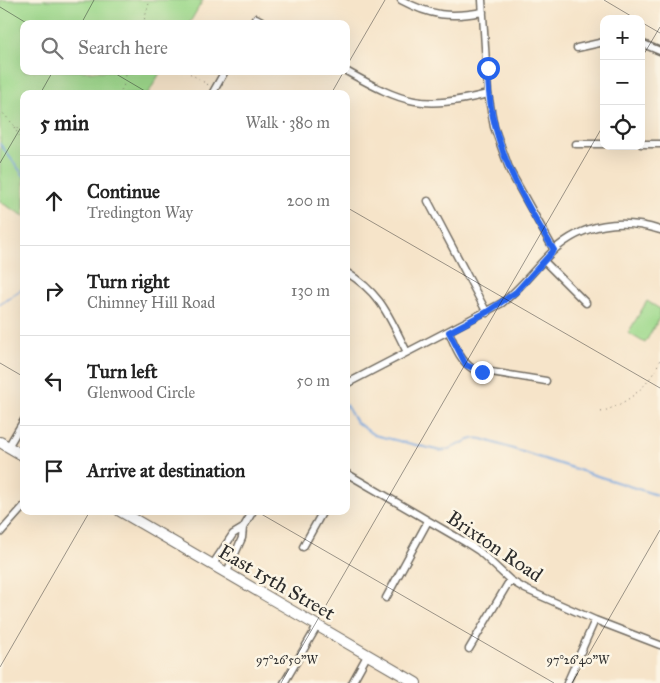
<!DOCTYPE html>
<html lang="en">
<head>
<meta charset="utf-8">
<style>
	body { margin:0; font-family:"IM FELL Great Primer",serif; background:#f6f6f6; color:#222 }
	.controls { position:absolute; right:15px; top:15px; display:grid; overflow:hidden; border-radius:10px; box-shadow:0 5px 20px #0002 }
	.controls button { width:45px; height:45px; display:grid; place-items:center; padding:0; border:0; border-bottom:1px solid #e0e0e0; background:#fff; color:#222; font:25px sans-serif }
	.stop { position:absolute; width:15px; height:15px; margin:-11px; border:4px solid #2563eb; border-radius:50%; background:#fff }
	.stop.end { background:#2563eb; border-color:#fff; box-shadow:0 1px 5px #0008 }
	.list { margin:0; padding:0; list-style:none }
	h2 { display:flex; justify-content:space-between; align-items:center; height:65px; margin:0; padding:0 20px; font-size:21px }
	h2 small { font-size:16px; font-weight:400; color:#767676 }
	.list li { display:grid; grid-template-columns:32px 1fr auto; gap:15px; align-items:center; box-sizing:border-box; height:90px; padding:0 20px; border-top:1px solid #e0e0e0 }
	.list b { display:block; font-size:19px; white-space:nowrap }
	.list p { margin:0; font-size:16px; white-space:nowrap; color:#767676 }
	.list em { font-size:16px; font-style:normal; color:#767676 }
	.icon { flex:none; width:28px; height:28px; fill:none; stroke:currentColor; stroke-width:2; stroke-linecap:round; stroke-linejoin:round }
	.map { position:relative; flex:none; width:660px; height:683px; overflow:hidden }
	.search { position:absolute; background:#fff; box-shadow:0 5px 20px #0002; left:20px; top:20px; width:330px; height:55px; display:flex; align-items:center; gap:12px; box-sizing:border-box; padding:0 18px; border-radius:10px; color:#767676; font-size:19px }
	.panel { position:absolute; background:#fff; box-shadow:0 5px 20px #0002; left:20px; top:90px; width:330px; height:425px; border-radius:10px }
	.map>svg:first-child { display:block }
	.park { fill:#9ed98c; stroke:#64825c }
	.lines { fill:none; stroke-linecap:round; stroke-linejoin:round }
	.stream { stroke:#74a4de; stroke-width:2 }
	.minor-casing { stroke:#726c62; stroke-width:9 }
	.primary-casing { stroke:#726c62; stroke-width:12 }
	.path { stroke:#726c62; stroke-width:1; stroke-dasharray:1 4; stroke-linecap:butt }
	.minor { stroke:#fff; stroke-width:6 }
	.primary { stroke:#fff; stroke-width:10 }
	.route { stroke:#2563eb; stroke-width:6 }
	.ticks { fill:none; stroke:#2b2b2b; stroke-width:1; stroke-opacity:0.45 }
	.labels { text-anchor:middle; stroke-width:5; stroke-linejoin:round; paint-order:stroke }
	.street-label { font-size:20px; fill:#2b2b2b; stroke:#fcf5e5 }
	.ticks-label { font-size:12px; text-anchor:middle; fill:#2b2b2b; stroke:#fcf5e5; stroke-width:5; stroke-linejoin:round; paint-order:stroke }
</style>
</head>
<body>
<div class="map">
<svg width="660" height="683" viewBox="0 0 660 683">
	<rect width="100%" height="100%" fill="#fcf5e5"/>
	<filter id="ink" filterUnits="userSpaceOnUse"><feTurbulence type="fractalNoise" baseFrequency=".02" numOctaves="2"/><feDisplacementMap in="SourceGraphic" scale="10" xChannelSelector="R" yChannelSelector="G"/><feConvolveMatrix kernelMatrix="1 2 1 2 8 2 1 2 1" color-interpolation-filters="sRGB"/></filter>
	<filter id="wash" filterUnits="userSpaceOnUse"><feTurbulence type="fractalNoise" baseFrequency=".0096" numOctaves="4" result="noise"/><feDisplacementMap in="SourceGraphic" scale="20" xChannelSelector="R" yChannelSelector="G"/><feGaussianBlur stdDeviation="1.12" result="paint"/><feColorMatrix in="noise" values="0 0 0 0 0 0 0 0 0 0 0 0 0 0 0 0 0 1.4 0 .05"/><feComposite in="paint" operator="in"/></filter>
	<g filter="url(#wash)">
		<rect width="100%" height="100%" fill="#f6e4c9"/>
		<path class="park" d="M0 0H203L189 24H24V71H161L148 94H24V216L0 202Z
			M647 301 660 309V317L645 343 628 333Z"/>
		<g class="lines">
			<path class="stream" d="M0 144 24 176
				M0 304 24 288
				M346 405 356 422 374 435 441 451C457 449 467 436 482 439L660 496"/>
		</g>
	</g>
	<g filter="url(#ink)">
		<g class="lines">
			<defs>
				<path id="minor" d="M401 0C431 16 450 18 483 12
					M482 0 488 94 494 127 510 171 554 250
					M252 24 256 18 267 24
					M641 43 660 51
					M577 48 604 42
					M346 71C405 104 421 110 488 94
					M212 94 225 71
					M576 144H604
					M641 144H660
					M428 201 487 313
					M544 261 586 303
					M346 272C382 294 389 317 407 352
					M449 332C455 346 460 361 473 369L546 381
					M346 384 502 303C522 287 535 268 553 251 583 223 622 218 660 230
					M8 447 24 420
					M346 473 465 542 479 551 510 580 525 589 595 620 660 645
					M0 533 24 506
					M303 547 323 511
					M213 564 233 534 243 528 253 511
					M227 572 242 538 243 528
					M386 598 428 521
					M469 649 510 580
					M284 683 318 625
					M352 683 368 654
					M567 683 595 620"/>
				<path id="primary" d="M0 442 24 456
					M120 511 416 683"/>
			</defs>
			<use href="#minor" class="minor-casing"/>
			<use href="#primary" class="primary-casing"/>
			<path class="path" d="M143 24 150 0
				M186 71 210 86
				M118 94 123 88 127 71
				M0 110 24 136
				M14 127 24 144
				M601 412C628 403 649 387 660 360"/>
			<use href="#minor" class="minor"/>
			<use href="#primary" class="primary"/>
		</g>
	</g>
	<g class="lines" filter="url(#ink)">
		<path class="route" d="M482 372 466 365 449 332 487 312 516 292 554 250C519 193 487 137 488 68"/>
	</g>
	<path class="ticks" d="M604 0 636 19M0 7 28 24M641 22 660 33M81 24 94 0M641 59 660 27M346 67 385 0M111 71 150 94M40 94 53 71M331 94 344 71M0 163 24 122M346 207 660 388M0 363 24 377M256 511 554 683M0 667 90 511M281 683 604 124M572 683 660 530"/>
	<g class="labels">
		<g class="street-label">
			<text transform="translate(495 546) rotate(34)" y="7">Brixton Road</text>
			<text transform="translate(277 582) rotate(30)" y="7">East 15th Street</text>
		</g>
	</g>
	<g class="ticks-label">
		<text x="287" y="664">97°26'50"W</text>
		<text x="578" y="664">97°26'40"W</text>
	</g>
</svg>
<div class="controls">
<button>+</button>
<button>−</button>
<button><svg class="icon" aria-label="locate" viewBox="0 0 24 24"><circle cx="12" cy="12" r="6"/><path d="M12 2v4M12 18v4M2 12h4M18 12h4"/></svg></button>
</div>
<div class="stop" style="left:488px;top:68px"></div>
<div class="stop end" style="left:482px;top:372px"></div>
<div class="search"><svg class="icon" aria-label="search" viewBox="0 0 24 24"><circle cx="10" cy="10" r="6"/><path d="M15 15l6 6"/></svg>Search here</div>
<section class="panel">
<h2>5 min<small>Walk · 380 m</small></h2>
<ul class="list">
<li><svg class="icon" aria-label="ahead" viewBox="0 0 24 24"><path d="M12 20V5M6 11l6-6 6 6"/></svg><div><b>Continue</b><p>Tredington Way</p></div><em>200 m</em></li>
<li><svg class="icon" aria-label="right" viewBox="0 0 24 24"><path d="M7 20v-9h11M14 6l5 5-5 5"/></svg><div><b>Turn right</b><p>Chimney Hill Road</p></div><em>130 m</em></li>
<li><svg class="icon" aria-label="left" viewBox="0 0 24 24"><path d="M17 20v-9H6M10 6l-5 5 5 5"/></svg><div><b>Turn left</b><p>Glenwood Circle</p></div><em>50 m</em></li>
<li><svg class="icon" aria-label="arrive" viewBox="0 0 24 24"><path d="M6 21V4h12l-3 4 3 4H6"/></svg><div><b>Arrive at destination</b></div></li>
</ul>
</section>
</div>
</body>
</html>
